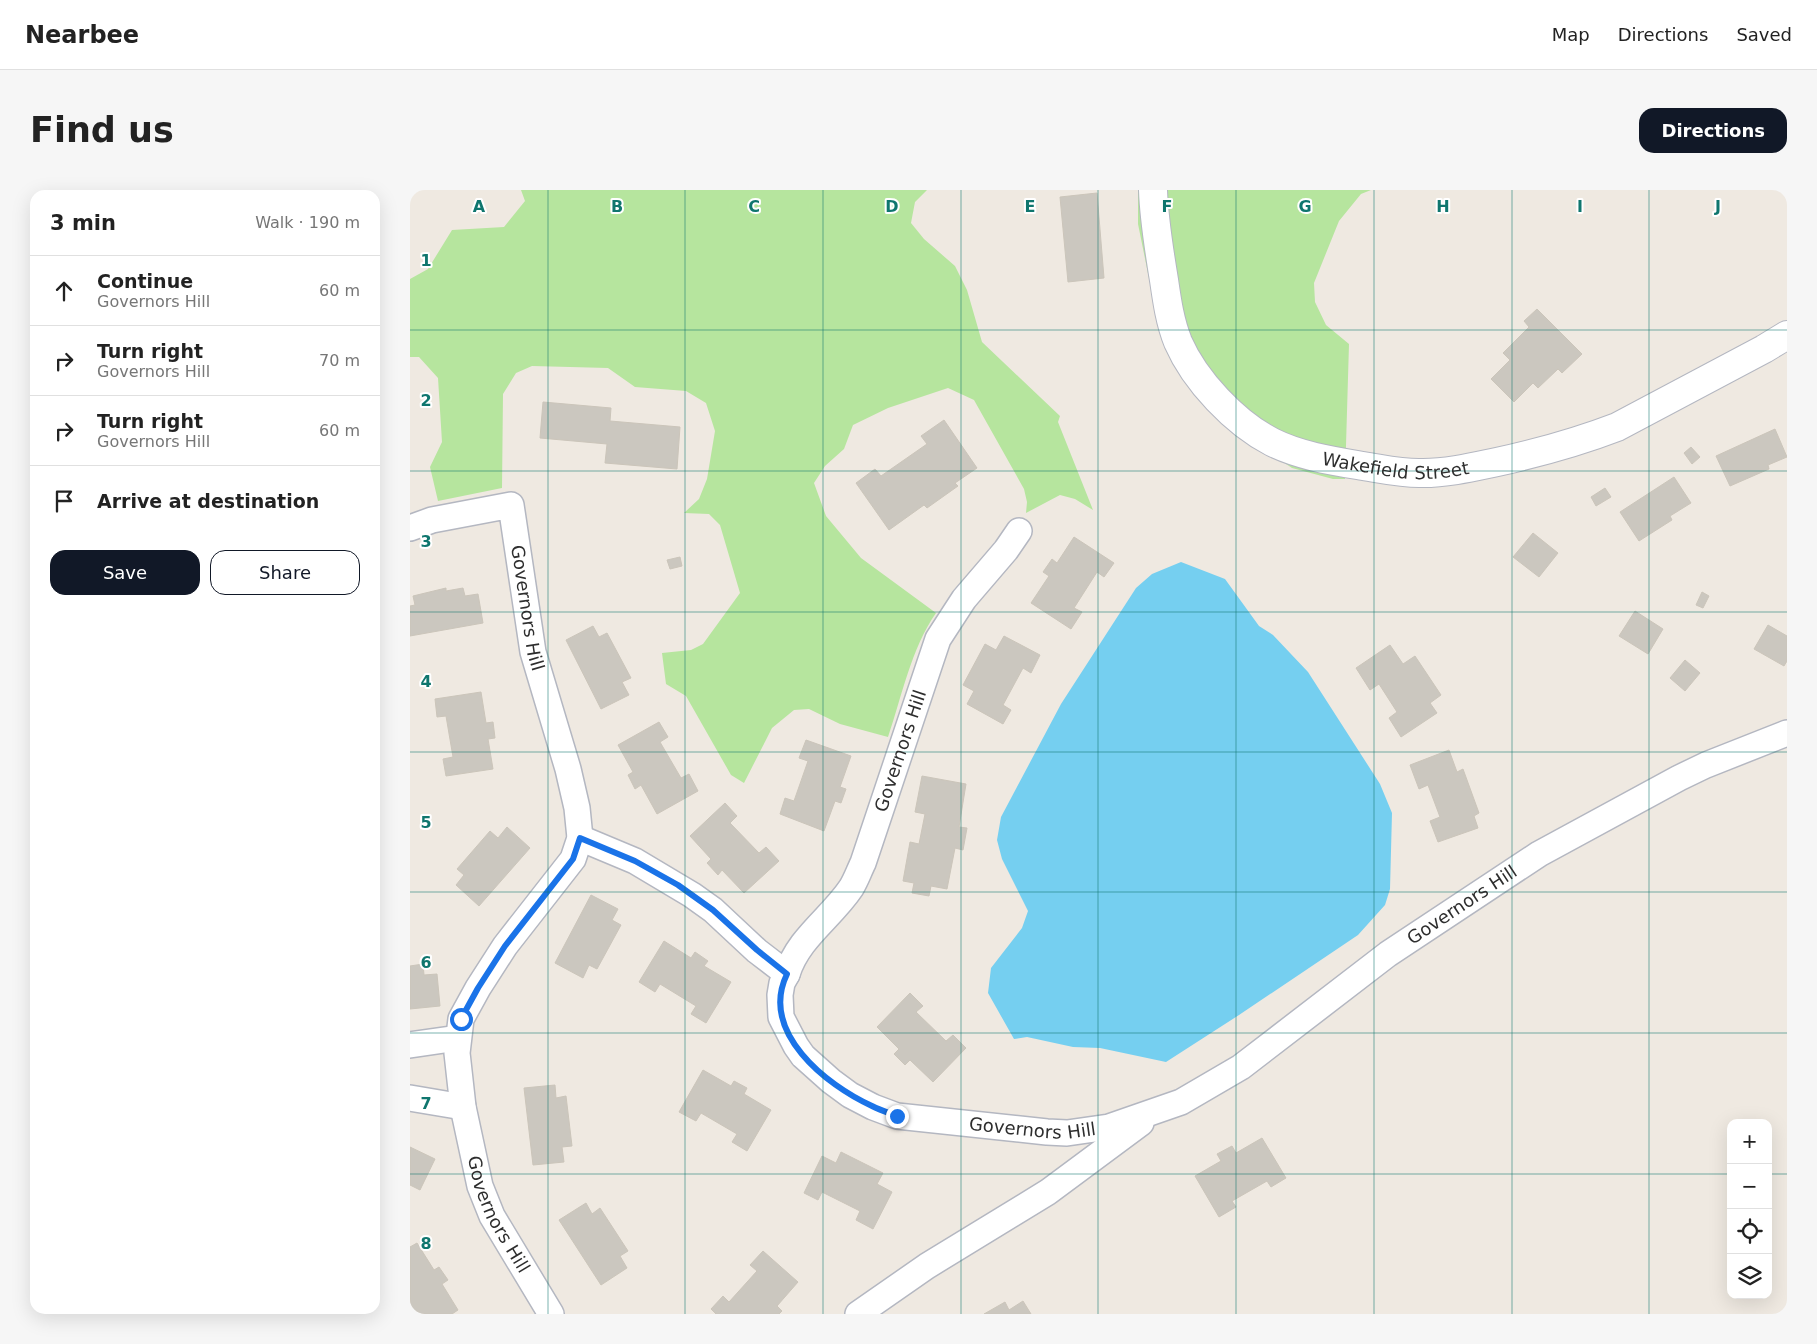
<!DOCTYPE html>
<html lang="en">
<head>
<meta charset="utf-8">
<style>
	body { margin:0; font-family:"DejaVu Sans",sans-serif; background:#f6f6f6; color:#222 }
	.controls { position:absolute; right:15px; bottom:15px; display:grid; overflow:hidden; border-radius:10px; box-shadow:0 5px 20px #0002 }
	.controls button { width:45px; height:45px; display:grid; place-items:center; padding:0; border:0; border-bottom:1px solid #e0e0e0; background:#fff; color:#222; font:25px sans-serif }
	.stop { position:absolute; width:15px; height:15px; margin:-11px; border:4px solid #1a73e8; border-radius:50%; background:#fff }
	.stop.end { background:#1a73e8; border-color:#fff; box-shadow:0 1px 5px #0008 }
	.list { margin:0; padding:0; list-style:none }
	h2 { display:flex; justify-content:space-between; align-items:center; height:65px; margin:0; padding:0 20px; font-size:21px }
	h2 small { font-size:16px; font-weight:400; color:#767676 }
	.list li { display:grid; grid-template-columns:32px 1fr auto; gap:15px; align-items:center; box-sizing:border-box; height:70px; padding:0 20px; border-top:1px solid #e0e0e0 }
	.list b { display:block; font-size:19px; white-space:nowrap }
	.list p { margin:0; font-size:16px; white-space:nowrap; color:#767676 }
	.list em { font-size:16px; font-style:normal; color:#767676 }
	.actions { display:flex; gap:10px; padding:15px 20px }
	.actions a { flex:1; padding:11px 0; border:1px solid #111827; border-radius:15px; text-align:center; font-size:18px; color:#111827 }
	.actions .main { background:#111827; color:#fff }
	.icon { flex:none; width:28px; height:28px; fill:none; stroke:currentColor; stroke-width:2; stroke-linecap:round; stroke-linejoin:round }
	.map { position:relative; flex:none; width:1377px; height:1124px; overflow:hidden; border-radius:15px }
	header { display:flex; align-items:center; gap:30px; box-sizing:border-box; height:70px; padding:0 25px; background:#fff; border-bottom:1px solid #e0e0e0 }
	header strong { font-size:24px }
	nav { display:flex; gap:28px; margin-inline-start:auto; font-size:18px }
	.intro { display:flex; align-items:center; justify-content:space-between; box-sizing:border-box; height:120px; padding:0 30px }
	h1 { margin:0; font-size:35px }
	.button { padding:12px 22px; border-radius:15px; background:#111827; color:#fff; font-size:18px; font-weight:700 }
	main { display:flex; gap:30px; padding:0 30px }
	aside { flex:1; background:#fff; border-radius:15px; box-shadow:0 5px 20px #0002 }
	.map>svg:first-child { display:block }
	.green { fill:#b6e59e }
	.water { fill:#75cff0 }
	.building { fill:#cbc7bf; stroke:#cbc5ba }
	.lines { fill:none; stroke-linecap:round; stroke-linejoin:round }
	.street-casing { stroke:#b4b7c1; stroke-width:28 }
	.secondary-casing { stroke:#b4b7c1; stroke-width:30 }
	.street { stroke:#fff; stroke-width:25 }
	.secondary { stroke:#fff; stroke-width:28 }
	.route { stroke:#1a73e8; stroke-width:6 }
	.grid { fill:none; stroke:#0f766e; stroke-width:1; stroke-opacity:0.55 }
	.labels { text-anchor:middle; stroke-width:4; stroke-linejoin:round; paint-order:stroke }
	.street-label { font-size:18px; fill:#2e2e2e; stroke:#fff }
	.grid-label { font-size:16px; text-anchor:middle; font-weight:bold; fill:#0f766e; stroke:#fff; stroke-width:4; stroke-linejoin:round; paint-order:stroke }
</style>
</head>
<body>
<header>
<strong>Nearbee</strong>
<nav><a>Map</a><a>Directions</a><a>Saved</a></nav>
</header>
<div class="intro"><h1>Find us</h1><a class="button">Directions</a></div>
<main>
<aside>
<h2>3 min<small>Walk · 190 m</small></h2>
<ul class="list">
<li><svg class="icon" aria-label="ahead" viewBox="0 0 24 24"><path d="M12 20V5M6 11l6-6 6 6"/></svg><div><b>Continue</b><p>Governors Hill</p></div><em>60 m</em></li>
<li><svg class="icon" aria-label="right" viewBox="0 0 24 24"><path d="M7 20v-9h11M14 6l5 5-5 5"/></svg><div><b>Turn right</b><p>Governors Hill</p></div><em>70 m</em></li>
<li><svg class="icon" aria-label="right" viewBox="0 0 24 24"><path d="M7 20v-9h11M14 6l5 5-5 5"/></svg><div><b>Turn right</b><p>Governors Hill</p></div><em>60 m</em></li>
<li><svg class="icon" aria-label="arrive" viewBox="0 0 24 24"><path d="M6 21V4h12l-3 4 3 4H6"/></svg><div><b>Arrive at destination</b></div></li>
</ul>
<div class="actions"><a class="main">Save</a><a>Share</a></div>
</aside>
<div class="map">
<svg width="1377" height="1124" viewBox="0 0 1377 1124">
	<rect width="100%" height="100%" fill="#efe9e1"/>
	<path class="green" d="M111 0H517L505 12 501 33 514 49 545 76 557 100 572 152 650 226 648 232 683 320 665 309 650 305 616 323 617 312 614 299 564 210 538 198 478 218 443 235 434 259 415 276 404 293 416 326 451 368 526 423C501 459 492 506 478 547L430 534 399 519 384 520 362 538 334 593 321 585 276 506 256 494 252 463 281 460 293 454 330 403 310 335 299 324 274 323 289 309 297 289 305 241 296 213 276 201 225 197 198 178 122 176 106 183 93 204 92 298 28 311 20 277 32 252 28 188 9 167H0V89L18 79 42 40 94 37 115 11Z
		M728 0H961L951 4 929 31 904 93 905 112 916 135 939 154 935 289H923L882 278 831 244 745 118 728 34Z"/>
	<path class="water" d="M771 372 815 389 849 436 863 445 898 482 970 594 982 623 980 699 975 715 948 745 829 825 756 872 690 858 663 857 617 847 604 849 578 803 581 778 612 738 618 721 592 669 587 650 591 627 651 514 726 398 742 384Z"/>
	<path class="building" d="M687 3 694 88 658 92 650 7Z
		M1127 119 1172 164 1152 183 1148 179 1128 198 1123 193 1104 212 1081 189 1100 170 1093 163 1119 137 1114 131Z
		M133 212 201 218 200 231 270 237 267 279 195 273 197 254 130 248Z
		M534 230 567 278 545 293 548 296 517 318 514 315 479 340 446 293 465 279 471 286 517 254 511 246Z
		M1365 239 1377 267 1358 275 1359 279 1320 296 1306 266Z
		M1281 257 1290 267 1282 274 1274 263Z
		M1264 287 1281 313 1260 326 1262 330 1229 351 1210 322Z
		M1195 298 1201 307 1186 316 1181 307Z
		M1123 343 1148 363 1129 387 1103 367Z
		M664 347 704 373 694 387 687 382 664 418 672 422 661 439 621 413 639 386 633 382 642 369 647 373Z
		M270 367 272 376 260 379 257 370Z
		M36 398V401L53 398 55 406 68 404 73 433 0 446V416L5 415 3 406Z
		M1292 402 1299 406 1293 418 1286 415Z
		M1225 421 1253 439 1238 464 1209 446Z
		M1358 435 1377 446V471L1374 476 1344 459Z
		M183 436 189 447 197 443 221 488 212 492 219 505 191 519 156 450Z
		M594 446 630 465 621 483 613 478 593 515 601 520 593 534 557 514 564 501 553 495 575 454 586 460Z
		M980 455 993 474 1005 466 1031 505 1020 513 1027 523 991 547 979 528 987 522 969 494 960 500 946 478Z
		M1275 470 1290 483 1275 501 1260 488Z
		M71 502 76 533 83 532 85 548 78 549 83 579 36 586 33 569 43 567 36 526 27 527 25 509Z
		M249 532 258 547 250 552 271 588 279 584 288 601 247 624 231 595 225 599 218 585 223 582 208 555Z
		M396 550 441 566 430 597 436 599 431 613 425 611 414 641 370 624 375 608 384 611 398 571 389 568Z
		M1039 560 1047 582 1053 579 1069 623 1064 626 1068 638 1028 652 1020 631 1030 627 1018 595 1009 599 1000 575Z
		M512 586 556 594 549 637 557 638 553 660 545 658 537 699 521 696 519 706 502 703 504 693 493 691 500 652 509 654 515 624 505 622Z
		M315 613 327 626 320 633 349 663 356 657 369 671 334 703 312 680 308 685 297 673 301 669 280 646Z
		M97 637 120 658 69 716 46 695 54 685 47 679 80 641 88 648Z
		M181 705 208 719 202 730 211 735 187 779 179 775 173 788 145 773Z
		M254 751 281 768 285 762 298 771 294 776 321 792 296 833 281 824 286 816 250 794 245 802 229 792Z
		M13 774 14 785 27 784 30 816 0 819V776Z
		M500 803 513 816 506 822 536 851 543 845 556 858 523 892 500 870 495 875 484 864 489 859 467 837Z
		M293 880 321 896 324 891 337 898 334 904 361 920 337 961 322 952 327 944 291 923 286 931 269 922Z
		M145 895 146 908 156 906 162 956 152 957 154 972 123 975 114 898Z
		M852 948 876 988 861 997 857 991 822 1011 826 1017 809 1027 785 986 811 971 807 964 822 956 826 963Z
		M0 957 25 969 10 1000 0 995Z
		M431 962 473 983 467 994 482 1002 463 1039 446 1030 450 1021 412 1002 408 1010 394 1003 412 966 426 973Z
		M176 1013 182 1024 190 1018 218 1061 210 1066 217 1078 191 1095 149 1030Z
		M7 1053 24 1080 29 1077 38 1090 32 1094 48 1120 42 1124H6L0 1115V1057Z
		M353 1061 388 1092 367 1116 372 1121 369 1124H306L301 1119 313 1106 319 1112 347 1081 340 1075Z
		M613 1111 621 1124H574L595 1112 599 1120Z"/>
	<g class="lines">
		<defs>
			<g id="street">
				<path id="s1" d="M0 338 22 330 101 315 123 462 158 579 167 618 170 648 163 669 95 756 68 798 51 829 47 863 53 917 70 996 82 1026 141 1124"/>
				<path id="s2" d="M170 648 225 671 282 705 303 720 347 761 377 784 372 793 370 805 371 827 386 856 393 866 421 891 440 905 463 917 487 926 637 942 657 943 699 937 771 912 831 877 978 764 1129 664 1269 588 1296 575 1377 543"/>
				<path id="s3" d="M377 784C388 748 421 728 441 698 446 690 449 681 453 673L528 449 554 409 596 360 609 341"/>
				<path d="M0 855 48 848"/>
				<path d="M0 908 53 917"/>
				<path d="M448 1124 517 1076 638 1002 731 933"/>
			</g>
			<g id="secondary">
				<path id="s4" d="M743 0C744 30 749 60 754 90 757 111 760 132 768 152 785 191 825 233 862 252 890 266 923 271 953 276 973 279 993 284 1013 283 1038 283 1063 277 1087 272 1128 263 1168 252 1207 237L1354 159 1377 145"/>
			</g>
		</defs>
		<use href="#street" class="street-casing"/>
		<use href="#secondary" class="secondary-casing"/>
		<use href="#street" class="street"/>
		<use href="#secondary" class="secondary"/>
	</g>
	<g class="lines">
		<path class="route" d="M51 829 68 798 95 756 163 669 170 648 225 671 268 695 303 720 347 760 377 784C349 842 416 895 462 916 470 920 479 923 487 926"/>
	</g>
	<path class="grid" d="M138 0V1124M275 0V1124M413 0V1124M551 0V1124M688 0V1124M826 0V1124M964 0V1124M1102 0V1124M1239 0V1124M0 140H1377M0 281H1377M0 422H1377M0 562H1377M0 702H1377M0 843H1377M0 984H1321M1358 984H1377"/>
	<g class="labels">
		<g class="street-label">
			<text dy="6" stroke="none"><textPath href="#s4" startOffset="421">Wakefield Street</textPath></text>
			<text dy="6" stroke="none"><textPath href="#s1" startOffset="208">Governors Hill</textPath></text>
			<text dy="6" stroke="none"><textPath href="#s3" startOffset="254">Governors Hill</textPath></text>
			<text dy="6" stroke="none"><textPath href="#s2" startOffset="1085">Governors Hill</textPath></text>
			<text dy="6" stroke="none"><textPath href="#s2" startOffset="588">Governors Hill</textPath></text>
			<text dy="6" stroke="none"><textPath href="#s1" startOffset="865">Governors Hill</textPath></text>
		</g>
	</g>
	<g class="grid-label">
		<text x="69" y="22">A</text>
		<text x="207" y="22">B</text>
		<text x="344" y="22">C</text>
		<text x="482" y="22">D</text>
		<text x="620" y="22">E</text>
		<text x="757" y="22">F</text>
		<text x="895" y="22">G</text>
		<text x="1033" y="22">H</text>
		<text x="1170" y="22">I</text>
		<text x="1308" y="22">J</text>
		<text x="16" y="76">1</text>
		<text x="16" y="216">2</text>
		<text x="16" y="357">3</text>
		<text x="16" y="497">4</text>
		<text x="16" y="638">5</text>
		<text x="16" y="778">6</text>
		<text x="16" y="919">7</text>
		<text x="16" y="1059">8</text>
	</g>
</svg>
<div class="controls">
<button>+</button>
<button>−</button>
<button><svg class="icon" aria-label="locate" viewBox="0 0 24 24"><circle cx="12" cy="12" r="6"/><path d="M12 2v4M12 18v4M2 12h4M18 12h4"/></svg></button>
<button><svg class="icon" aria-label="layers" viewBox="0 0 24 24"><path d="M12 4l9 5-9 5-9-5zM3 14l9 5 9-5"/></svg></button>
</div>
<div class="stop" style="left:51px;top:829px"></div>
<div class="stop end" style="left:487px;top:926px"></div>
</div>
</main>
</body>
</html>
